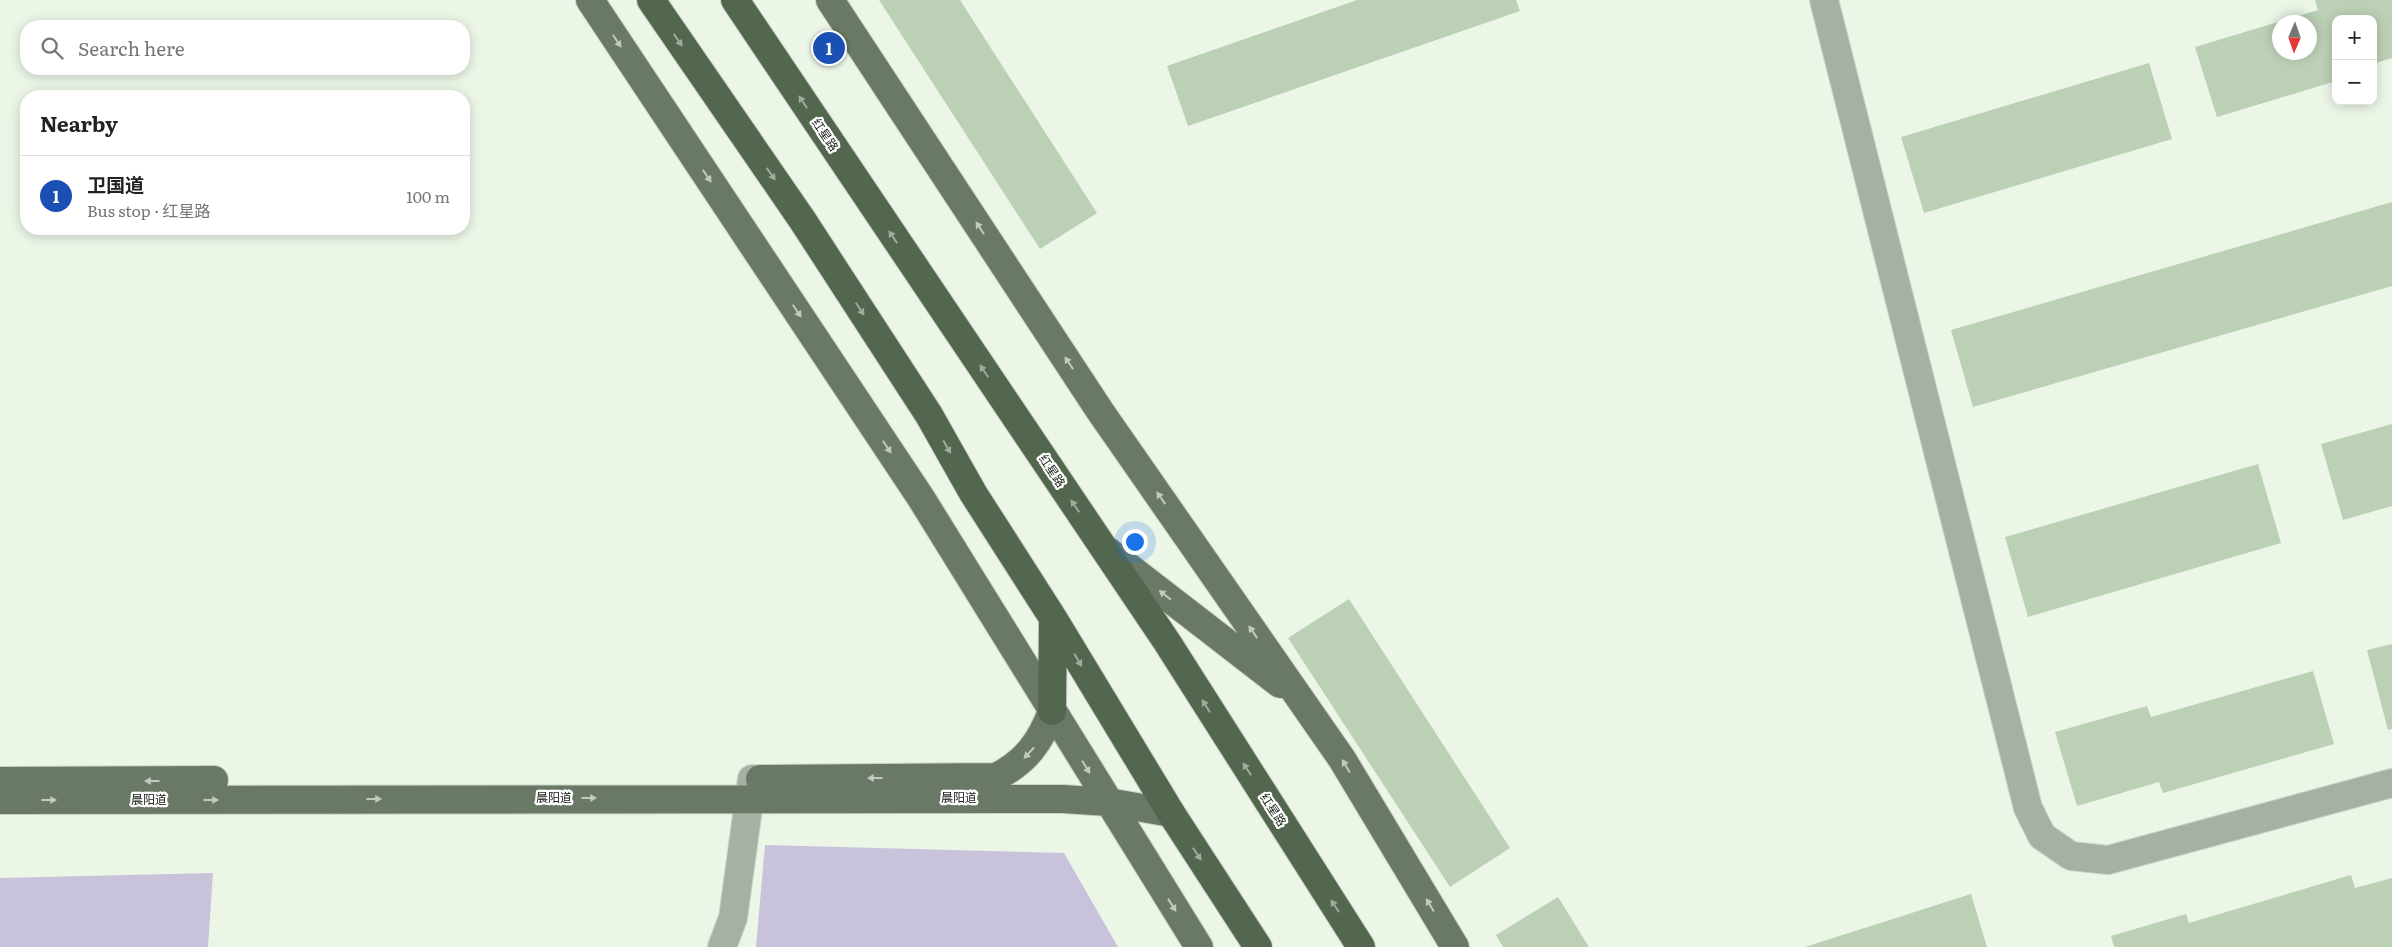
<!DOCTYPE html>
<html lang="en">
<head>
<meta charset="utf-8">
<style>
	body { margin:0; font-family:Literata,"Noto Sans SC",serif; background:#f2f2f2; color:#222 }
	.controls { position:absolute; right:15px; top:15px; display:grid; overflow:hidden; border-radius:10px; box-shadow:0 2px 12px #0003 }
	.controls button { width:45px; height:45px; display:grid; place-items:center; padding:0; border:0; border-bottom:1px solid #e0e0e0; background:#fff; color:#222; font:25px sans-serif }
	.compass { position:absolute; left:2272px; top:15px; width:45px; height:45px; border-radius:50%; background:#fff; box-shadow:0 2px 12px #0003; rotate:182deg }
	.you { position:absolute; left:1134px; top:541px; width:18px; height:18px; margin:-12px; border:4px solid #fff; border-radius:50%; background:#1a73e8; box-shadow:0 0 0 8px #1a73e833 }
	.badge { display:grid; place-items:center; width:32px; height:32px; border-radius:50%; background:#7b4ac2; color:#fff; font-size:16px; font-weight:700 }
	.pin { position:absolute; translate:-50% -50%; border:2px solid #fff; box-shadow:0 1px 5px #0006 }
	.list { margin:0; padding:0; list-style:none }
	h2 { display:flex; justify-content:space-between; align-items:center; height:65px; margin:0; padding:0 20px; font-size:21px }
	h2 small { font-size:16px; font-weight:400; color:#767676 }
	.list li { display:grid; grid-template-columns:32px 1fr auto; gap:15px; align-items:center; box-sizing:border-box; height:80px; padding:0 20px; border-top:1px solid #e0e0e0 }
	.list b { display:block; font-size:19px; white-space:nowrap }
	.list p { margin:0; font-size:16px; white-space:nowrap; color:#767676 }
	.list em { font-size:16px; font-style:normal; color:#767676 }
	.icon { flex:none; width:28px; height:28px; fill:none; stroke:currentColor; stroke-width:2; stroke-linecap:round; stroke-linejoin:round }
	.map { position:relative; flex:none; width:2392px; height:947px; overflow:hidden }
	.search { position:absolute; background:#fff; box-shadow:0 2px 12px #0003; left:20px; top:20px; width:450px; height:55px; display:flex; align-items:center; gap:12px; box-sizing:border-box; padding:0 18px; border-radius:20px; color:#767676; font-size:19px }
	.panel { position:absolute; background:#fff; box-shadow:0 2px 12px #0003; left:20px; top:90px; width:450px; height:145px; border-radius:20px }
	.map>svg:first-child { display:block }
	.green { fill:#c9c2db }
	.building { fill:#bbd0b5; fill-rule:evenodd }
	.lines { fill:none; stroke-linecap:round; stroke-linejoin:round }
	.minor-casing { stroke:#c9d3c6; stroke-width:30 }
	.major-casing { stroke:#c9d3c6; stroke-width:30 }
	.highway-casing { stroke:#c9d3c6; stroke-width:30 }
	.minor { stroke:#a7b0a5; stroke-width:28 }
	.major { stroke:#697965; stroke-width:28 }
	.highway { stroke:#53664e; stroke-width:28 }
	.oneway { fill:#a0ab9e }
	.oneway2 { fill:#c3c9c1 }
	.labels { text-anchor:middle; stroke-width:4.5; stroke-linejoin:round; paint-order:stroke }
	.street-label { font-size:12px; fill:#191d18; stroke:#fff }
</style>
</head>
<body>
<div class="map">
<svg width="2392" height="947" viewBox="0 0 2392 947">
	<rect width="100%" height="100%" fill="#ebf6e7"/>
	<path class="green" d="M765 845 1064 853 1118 947H756Z
		M213 873 208 947H0V878Z"/>
	<path class="building" d="M879 0H960L1097 213 1040 249Z
		M1357 0H1516L1520 11 1188 126 1167 66Z
		M2315 0H2392V58L2373 64V19H2336V81L2217 117 2195 47 2318 10ZM2280 22H2310V52H2280Z
		M2149 63 2172 139 1924 213 1901 137Z
		M2392 202V286L1973 407 1951 330Z
		M2392 424V506L2343 520 2321 444Z
		M2258 464 2281 543 2028 617 2005 537Z
		M1349 599 1510 848 1450 887 1288 638Z
		M2392 644V729L2388 730 2367 650Z
		M2313 671 2334 744 2163 793 2159 782 2077 806 2055 732 2147 706 2151 717Z
		M2351 875 2355 888 2392 878V947H2114L2111 936 2186 914 2189 923Z
		M1971 894 1987 947H1805Z
		M1558 897 1589 947H1503L1496 935Z"/>
	<g class="lines">
		<defs>
			<path id="minor" d="M1824 0 2028 808 2042 836 2071 856 2108 860 2392 783
				M722 947 733 918 752 779"/>
			<path id="major" d="M590 0 921 498 1199 947
				M830 0 1100 411 1342 759 1455 947
				M1108 551 1280 684
				M760 779 996 777C1026 762 1041 741 1052 711
				M0 781 214 780
				M0 800 1063 799 1108 802 1171 813"/>
			<path id="highway" d="M651 0 803 221 929 415 973 493 1053 618 1171 813 1258 947
				M735 0 1167 642 1361 947
				M1052 711 1053 620"/>
		</defs>
		<use href="#minor" class="minor-casing"/>
		<use href="#major" class="major-casing"/>
		<use href="#highway" class="highway-casing"/>
		<use href="#minor" class="minor"/>
		<use href="#major" class="major"/>
		<use href="#highway" class="highway"/>
	</g>
	<defs><path id="oneway-solid" d="M-6-.8H1V-3.2L6.5 0L1 3.2V.8H-6Z" transform="scale(1.25)"/></defs>
	<g class="oneway">
		<use href="#oneway-solid" transform="translate(678 40) rotate(55)"/>
		<use href="#oneway-solid" transform="translate(803 102) rotate(-124)"/>
		<use href="#oneway-solid" transform="translate(771 174) rotate(55)"/>
		<use href="#oneway-solid" transform="translate(893 237) rotate(-124)"/>
		<use href="#oneway-solid" transform="translate(860 309) rotate(57)"/>
		<use href="#oneway-solid" transform="translate(984 371) rotate(-124)"/>
		<use href="#oneway-solid" transform="translate(947 447) rotate(60)"/>
		<use href="#oneway-solid" transform="translate(1075 506) rotate(-124)"/>
		<use href="#oneway-solid" transform="translate(1078 660) rotate(59)"/>
		<use href="#oneway-solid" transform="translate(1206 706) rotate(-122)"/>
		<use href="#oneway-solid" transform="translate(1247 769) rotate(-123)"/>
		<use href="#oneway-solid" transform="translate(1197 854) rotate(57)"/>
		<use href="#oneway-solid" transform="translate(1335 906) rotate(-123)"/>
	</g>
	<g class="oneway2">
		<use href="#oneway-solid" transform="translate(617 41) rotate(56)"/>
		<use href="#oneway-solid" transform="translate(707 176) rotate(56)"/>
		<use href="#oneway-solid" transform="translate(980 228) rotate(-123)"/>
		<use href="#oneway-solid" transform="translate(797 311) rotate(56)"/>
		<use href="#oneway-solid" transform="translate(1069 363) rotate(-123)"/>
		<use href="#oneway-solid" transform="translate(887 447) rotate(56)"/>
		<use href="#oneway-solid" transform="translate(1161 498) rotate(-125)"/>
		<use href="#oneway-solid" transform="translate(1165 595) rotate(-142)"/>
		<use href="#oneway-solid" transform="translate(1253 632) rotate(-125)"/>
		<use href="#oneway-solid" transform="translate(1029 753) rotate(133)"/>
		<use href="#oneway-solid" transform="translate(1346 766) rotate(-121)"/>
		<use href="#oneway-solid" transform="translate(1086 767) rotate(58)"/>
		<use href="#oneway-solid" transform="translate(875 778) rotate(180)"/>
		<use href="#oneway-solid" transform="translate(152 781) rotate(180)"/>
		<use href="#oneway-solid" transform="translate(589 798)"/>
		<use href="#oneway-solid" transform="translate(374 799)"/>
		<use href="#oneway-solid" transform="translate(49 800)"/>
		<use href="#oneway-solid" transform="translate(211 800)"/>
		<use href="#oneway-solid" transform="translate(1172 905) rotate(58)"/>
		<use href="#oneway-solid" transform="translate(1430 905) rotate(-121)"/>
	</g>
	<g class="labels">
		<g class="street-label">
			<text transform="translate(825 135) rotate(56)" y="4">红星路</text>
			<text transform="translate(1052 471) rotate(56)" y="4">红星路</text>
			<text x="554" y="802">晨阳道</text>
			<text x="959" y="802">晨阳道</text>
			<text x="149" y="804">晨阳道</text>
			<text transform="translate(1273 810) rotate(57)" y="4">红星路</text>
		</g>
	</g>
</svg>
<div class="controls">
<button>+</button>
<button>−</button>
</div>
<svg class="compass" viewBox="-18 -18 36 36"><path d="M0-13l5 13h-10z" fill="#e53935"/><path d="M0 13l5-13h-10z" fill="#767676"/></svg>
<div class="you"></div>
<div class="pin badge" style="left:829px;top:48px;background:#1a4fb4">1</div>
<div class="search"><svg class="icon" aria-label="search" viewBox="0 0 24 24"><circle cx="10" cy="10" r="6"/><path d="M15 15l6 6"/></svg>Search here</div>
<section class="panel">
<h2>Nearby<small></small></h2>
<ul class="list">
<li><span class="badge" style="background:#1a4fb4">1</span><div><b>卫国道</b><p>Bus stop · 红星路</p></div><em>100 m</em></li>
</ul>
</section>
</div>
</body>
</html>
